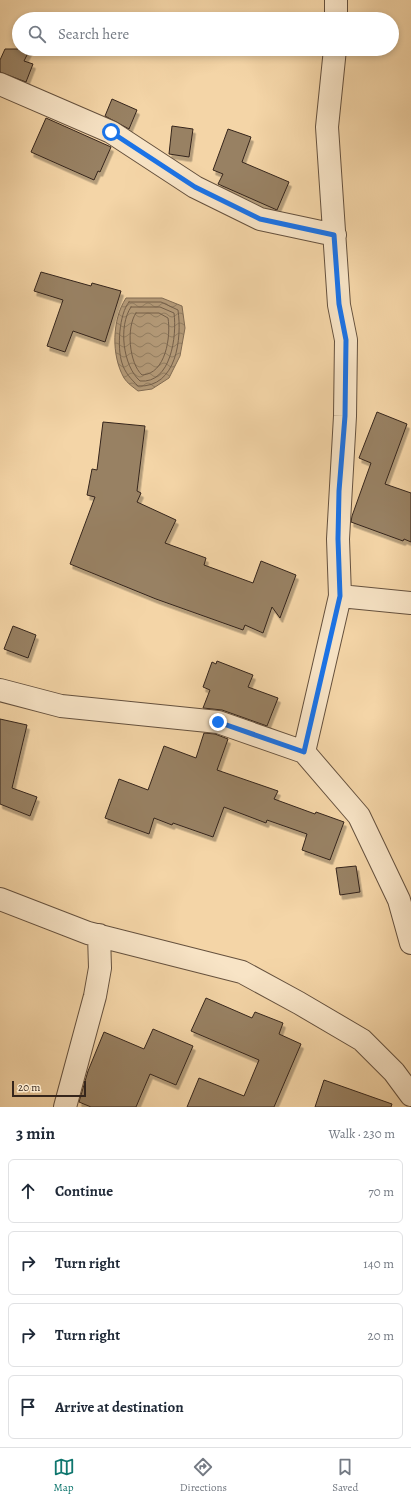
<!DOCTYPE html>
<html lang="en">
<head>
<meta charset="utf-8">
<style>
	body { margin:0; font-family:Alegreya,serif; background:#f2f2f3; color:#1f2937 }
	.scale { position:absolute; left:12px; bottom:10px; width:74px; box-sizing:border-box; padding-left:4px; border:2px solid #35251b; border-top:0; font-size:11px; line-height:14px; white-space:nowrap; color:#35251b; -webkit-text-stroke:3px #f8e4c6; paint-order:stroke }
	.stop { position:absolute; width:12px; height:12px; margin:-9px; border:3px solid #1a73e8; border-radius:50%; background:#fff }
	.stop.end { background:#1a73e8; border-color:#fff; box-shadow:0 1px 4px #0008 }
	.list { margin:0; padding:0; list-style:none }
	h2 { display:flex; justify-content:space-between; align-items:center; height:52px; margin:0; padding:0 16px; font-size:17px }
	h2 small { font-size:13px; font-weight:400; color:#747a83 }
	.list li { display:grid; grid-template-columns:26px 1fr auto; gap:12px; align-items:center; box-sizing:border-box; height:64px; margin:0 8px 8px; padding:0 8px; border:1px solid #e0e1e3; border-radius:6px }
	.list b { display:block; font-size:15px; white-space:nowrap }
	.list em { font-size:13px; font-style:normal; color:#747a83 }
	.icon { flex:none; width:22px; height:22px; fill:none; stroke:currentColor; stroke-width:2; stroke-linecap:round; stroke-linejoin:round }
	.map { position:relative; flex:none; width:411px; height:1107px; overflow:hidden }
	.search { position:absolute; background:#fff; box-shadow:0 2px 6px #0003; left:12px; right:12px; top:12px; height:44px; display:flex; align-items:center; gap:10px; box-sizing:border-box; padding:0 14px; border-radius:22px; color:#747a83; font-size:15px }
	.sheet { height:340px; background:#fff }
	nav { display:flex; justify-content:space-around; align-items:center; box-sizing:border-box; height:56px; border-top:1px solid #e0e1e3; background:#fff; font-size:11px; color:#747a83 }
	nav a { display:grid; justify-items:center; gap:2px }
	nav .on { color:#0f766e }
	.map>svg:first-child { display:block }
	.water { fill:url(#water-waves); stroke:#816b52 }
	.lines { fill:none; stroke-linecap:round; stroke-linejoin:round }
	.shore { stroke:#745f49; stroke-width:1 }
	.building { fill:#988164; stroke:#35251b; filter:url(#shadow) }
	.minor-casing { stroke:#65513e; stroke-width:24 }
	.minor { stroke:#f8e4c6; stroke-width:22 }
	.route { stroke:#1a73e8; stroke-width:5 }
</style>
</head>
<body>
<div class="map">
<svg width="411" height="1107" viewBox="0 0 411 1107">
	<defs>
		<pattern id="water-waves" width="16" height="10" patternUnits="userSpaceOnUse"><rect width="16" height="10" fill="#b39977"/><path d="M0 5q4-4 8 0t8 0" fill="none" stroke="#927d61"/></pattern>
		<filter id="shadow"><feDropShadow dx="2.5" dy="4.5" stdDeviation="0" flood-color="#0004"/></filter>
	</defs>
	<rect width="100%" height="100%" fill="#f4d5a7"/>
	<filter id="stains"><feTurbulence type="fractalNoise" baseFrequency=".005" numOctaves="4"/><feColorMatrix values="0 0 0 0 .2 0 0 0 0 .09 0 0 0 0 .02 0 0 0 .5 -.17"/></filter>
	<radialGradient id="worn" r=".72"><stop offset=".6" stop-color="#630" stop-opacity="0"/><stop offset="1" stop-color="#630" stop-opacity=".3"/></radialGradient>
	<path class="water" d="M126 298H162L182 306 185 328 180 356 169 378 152 389 138 391C133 387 127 383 124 378 111 355 112 320 126 298Z"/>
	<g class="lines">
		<path class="shore" d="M129 302H161L178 310C182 338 177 388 138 386 131 379 125 373 122 363 117 348 119 314 129 302Z
			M131 307H160L174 313C177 336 171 384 140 381 123 366 118 326 131 307Z
			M136 313H159L168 318C171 336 166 374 142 375 129 363 126 327 136 313Z"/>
	</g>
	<path class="building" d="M5 49H30L24 61 33 64 26 82 0 72V60Z
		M112 99 137 110 129 129 105 116Z
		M46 118 111 147 100 172 98 171 94 180 31 152Z
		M172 126 193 129 189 157 169 154Z
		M228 129 251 137 242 162 289 182 277 210 218 184 223 174 213 170Z
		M41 272 91 286 92 283 121 291 105 342 73 331 65 352 47 346 63 300 34 291Z
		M377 412 407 424 385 484 411 493V542L404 539 403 541 351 522 352 516 371 463 359 458Z
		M103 422 145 426 137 491 141 493 137 502 176 520 165 543 206 558 204 565 253 583 261 561 296 575 280 618 272 607 263 633 245 625 243 630 156 599 70 564 95 497 87 495 92 469 97 470Z
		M13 626 36 635 28 658 4 649Z
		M217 661 253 675 248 687 278 698 267 726 222 710 203 708 210 690 203 687 212 662 216 664Z
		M0 719 27 725 12 788 37 797 30 816 0 804Z
		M204 733 215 734 228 739 217 770 278 791 274 799 315 814 316 812 344 822 330 860 302 850 307 834 267 820 266 823 224 807 213 837 173 823 172 825 154 818 149 834 105 818 119 779 148 790 164 746 196 758Z
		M356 866 360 892 340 895 336 868Z
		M206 998 252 1018 255 1012 283 1023 279 1034 301 1044 274 1107H187L199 1078 244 1096 259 1060 191 1031Z
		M153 1029 193 1046 176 1085 150 1074 136 1107H91L79 1102 88 1071 104 1032 144 1049Z
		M324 1080 392 1104 391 1107H315Z"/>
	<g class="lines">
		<defs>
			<path id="minor" d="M336 19V0
				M335 49 327 127 339 305 346 340 345 416 338 539 340 596
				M0 84 111 132 195 187 260 219 335 235
				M0 690 61 706 218 722 304 752 340 596 411 603
				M304 752 359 816 399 900 411 943
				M0 899 88 933 242 972 299 1003 362 1040 394 1072 411 1095
				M65 1107 95 996 100 968 99 935"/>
		</defs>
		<use href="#minor" class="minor-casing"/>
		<use href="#minor" class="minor"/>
	</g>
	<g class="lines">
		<path class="route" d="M111 132 195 187 260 219 334 235 339 304 346 340 345 416 339 491 338 539 340 596 304 752 218 722"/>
	</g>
	<rect width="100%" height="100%" filter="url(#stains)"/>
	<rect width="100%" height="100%" fill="url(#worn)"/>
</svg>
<div class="scale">20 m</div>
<div class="stop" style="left:111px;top:132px"></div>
<div class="stop end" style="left:218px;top:722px"></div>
<div class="search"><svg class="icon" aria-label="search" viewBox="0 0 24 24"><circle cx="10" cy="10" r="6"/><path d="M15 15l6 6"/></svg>Search here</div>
</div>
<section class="sheet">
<h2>3 min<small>Walk · 230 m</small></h2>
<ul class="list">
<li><svg class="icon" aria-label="ahead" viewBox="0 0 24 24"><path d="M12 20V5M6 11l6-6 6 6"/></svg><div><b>Continue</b></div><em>70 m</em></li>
<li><svg class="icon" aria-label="right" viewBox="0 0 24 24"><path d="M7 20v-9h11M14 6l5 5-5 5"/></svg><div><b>Turn right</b></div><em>140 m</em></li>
<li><svg class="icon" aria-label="right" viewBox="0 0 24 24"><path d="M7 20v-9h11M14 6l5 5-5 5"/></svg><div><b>Turn right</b></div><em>20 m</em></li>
<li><svg class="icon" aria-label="arrive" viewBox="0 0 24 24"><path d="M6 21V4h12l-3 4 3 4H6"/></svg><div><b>Arrive at destination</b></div></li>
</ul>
</section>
<nav>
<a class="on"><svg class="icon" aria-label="map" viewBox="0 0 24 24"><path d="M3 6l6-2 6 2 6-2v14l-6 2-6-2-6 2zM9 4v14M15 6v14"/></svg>Map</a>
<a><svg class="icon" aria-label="directions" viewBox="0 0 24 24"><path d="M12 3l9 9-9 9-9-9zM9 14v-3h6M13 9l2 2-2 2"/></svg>Directions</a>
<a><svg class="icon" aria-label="saved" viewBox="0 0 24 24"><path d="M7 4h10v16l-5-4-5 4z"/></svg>Saved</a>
</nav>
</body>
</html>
